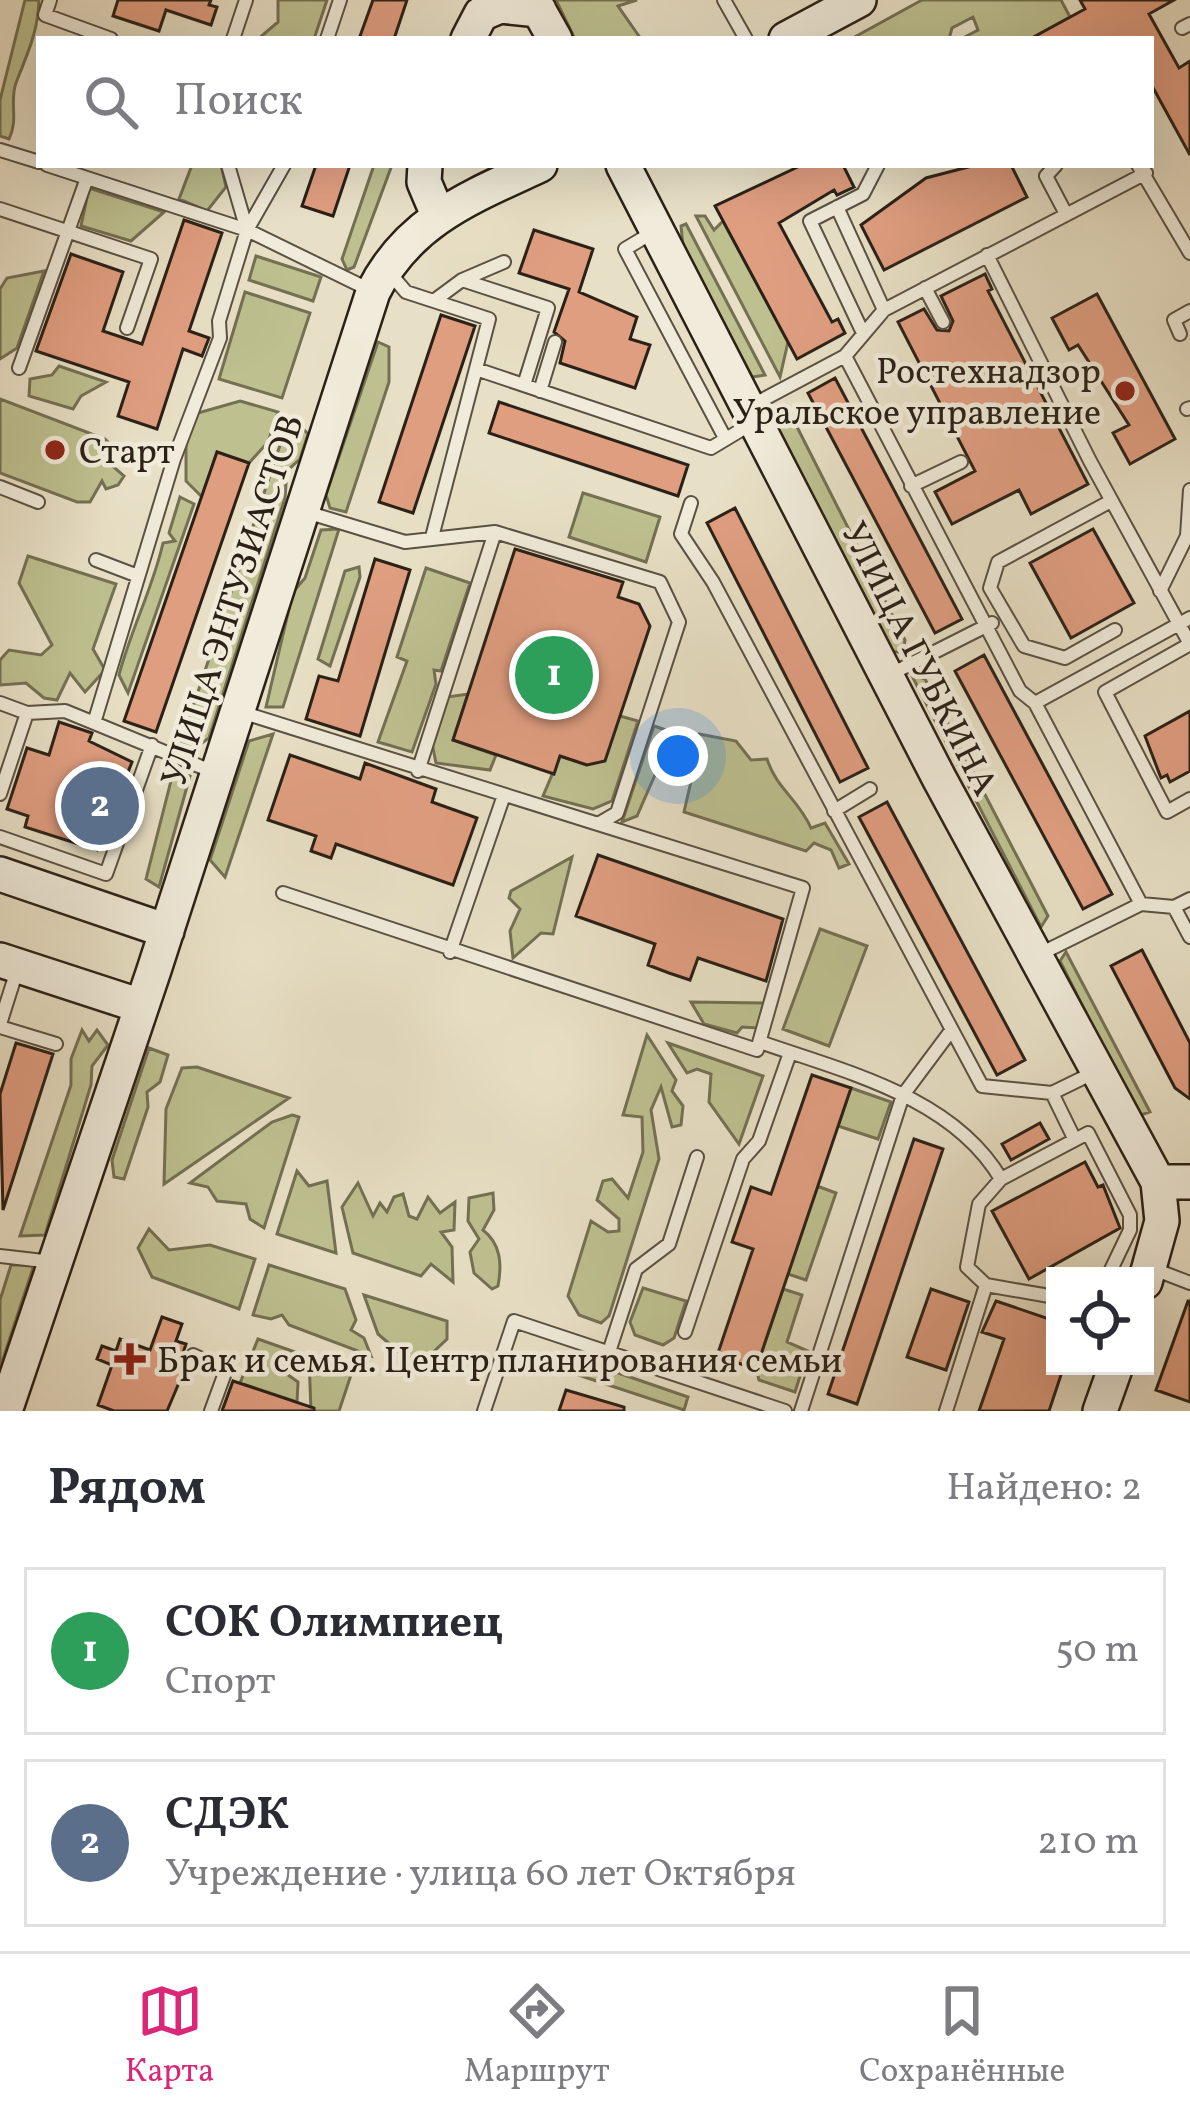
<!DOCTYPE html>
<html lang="ru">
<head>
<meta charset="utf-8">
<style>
	body { margin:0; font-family:Vollkorn,serif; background:#f2f2f3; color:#2b2b33 }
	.controls { position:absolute; right:36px; bottom:36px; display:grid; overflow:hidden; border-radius:0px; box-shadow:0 12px 48px #0002 }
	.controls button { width:108px; height:108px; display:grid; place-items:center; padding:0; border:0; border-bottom:3px solid #e1e1e2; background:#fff; color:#2b2b33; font:60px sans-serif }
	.you { position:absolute; left:678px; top:756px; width:42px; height:42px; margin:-30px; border:9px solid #fff; border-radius:50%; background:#1a73e8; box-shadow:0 0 0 18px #1a73e833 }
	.badge { display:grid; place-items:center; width:78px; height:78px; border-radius:50%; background:#db2777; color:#fff; font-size:39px; font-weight:700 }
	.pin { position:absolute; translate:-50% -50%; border:6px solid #fff; box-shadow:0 3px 12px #0006 }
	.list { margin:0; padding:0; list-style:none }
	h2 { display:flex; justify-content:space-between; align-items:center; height:156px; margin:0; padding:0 48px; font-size:51px }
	h2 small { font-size:39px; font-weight:400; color:#7c7c81 }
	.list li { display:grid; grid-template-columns:78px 1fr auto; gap:36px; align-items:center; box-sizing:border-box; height:168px; margin:0 24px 24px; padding:0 24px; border:3px solid #e1e1e2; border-radius:0px }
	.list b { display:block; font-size:45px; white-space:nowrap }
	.list p { margin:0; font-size:39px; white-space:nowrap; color:#7c7c81 }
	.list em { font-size:39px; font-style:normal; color:#7c7c81 }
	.icon { flex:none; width:66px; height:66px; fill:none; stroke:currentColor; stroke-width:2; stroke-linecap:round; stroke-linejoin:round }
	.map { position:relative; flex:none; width:1190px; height:1411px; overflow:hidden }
	.search { position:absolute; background:#fff; box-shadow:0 12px 48px #0002; left:36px; right:36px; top:36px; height:132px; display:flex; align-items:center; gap:30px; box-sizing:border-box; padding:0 42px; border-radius:0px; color:#7c7c81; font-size:45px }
	.sheet { height:540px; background:#fff }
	nav { display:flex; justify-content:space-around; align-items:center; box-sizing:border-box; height:168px; border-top:3px solid #e1e1e2; background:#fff; font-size:33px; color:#7c7c81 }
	nav a { display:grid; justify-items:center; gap:6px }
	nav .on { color:#db2777 }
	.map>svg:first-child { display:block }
	.green { fill:#bec090; stroke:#747054; stroke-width:3 }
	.building { fill:#e09e81; stroke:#2b2117; stroke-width:3 }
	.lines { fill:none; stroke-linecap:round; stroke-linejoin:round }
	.lane-casing { stroke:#5a5143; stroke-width:16 }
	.secondary-casing { stroke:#2b2117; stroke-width:38 }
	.lane { stroke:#f0ebda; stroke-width:12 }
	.secondary { stroke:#f0ebda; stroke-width:33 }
	.poi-dot { fill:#8f2418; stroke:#f0ebda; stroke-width:4.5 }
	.labels { text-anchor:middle; stroke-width:9; stroke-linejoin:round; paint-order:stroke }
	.poi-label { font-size:36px; fill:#2b2117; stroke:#f0ebda; text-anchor:start }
	.street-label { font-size:36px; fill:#2b2117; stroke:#f0ebda }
</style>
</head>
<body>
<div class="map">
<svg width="1190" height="1411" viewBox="0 0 1190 1411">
	<rect width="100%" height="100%" fill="#e8e0c6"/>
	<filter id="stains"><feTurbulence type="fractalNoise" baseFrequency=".00167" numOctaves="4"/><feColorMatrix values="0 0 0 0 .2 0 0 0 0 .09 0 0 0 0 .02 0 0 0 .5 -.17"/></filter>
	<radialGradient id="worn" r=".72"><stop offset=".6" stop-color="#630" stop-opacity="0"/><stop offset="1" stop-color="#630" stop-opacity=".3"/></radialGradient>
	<path class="green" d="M25 0H39C38 33 27 54 16 83 9 101 19 119 9 139L0 136V100Z
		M278 0H327L314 39H258L278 22Z
		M556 0H637L618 6 641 39H575Z
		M922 0H1061L1070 17 1030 39H961L978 30 973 17 952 28 949 39H851Z
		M192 165H221L226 187 207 211 179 199Z
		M374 165H392L354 267 347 270 342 259Z
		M89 188 164 212 131 241 81 226Z
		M696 216H705L714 230 723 221 788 342 780 377Z
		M686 224 765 375 752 377 683 246 681 226Z
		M256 256 321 277 313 301 249 280Z
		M44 271 17 348 0 359V289L7 278Z
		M245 292 310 313 282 398 219 379Z
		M378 342 389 347V382L346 512 330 508 326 495Z
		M59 366 106 382 81 396 73 409 29 396 30 379 52 375Z
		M0 399 105 439 111 445 109 463 124 476 118 485 106 489 102 481 90 502H77L0 473Z
		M240 401 278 412 268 442 249 463 217 452 202 497 186 481V444L198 413Z
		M780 408 794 421 905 640 903 653 892 651 774 422Z
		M298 423 308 434 300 459 287 471 285 498 209 738 193 749 181 743 284 433 292 436Z
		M583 493 660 517 646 562 569 537Z
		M180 497 194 504 128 693 119 675C131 629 153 588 163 543L175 541 169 533Z
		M339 529 283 707H266L293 592 305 578 321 530Z
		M28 556 116 584 93 649 105 670 85 692 70 673 57 700 44 698 26 683 0 685V660L9 650 41 655 52 645 19 583Z
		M359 567 360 577 330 666 318 659 345 571Z
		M426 568 470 583 441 671 434 670 436 684 412 752 378 742 407 661 397 657Z
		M911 674 925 679 1048 916 1041 927Z
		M468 694 453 740 496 755 490 770 436 763 432 743 447 697Z
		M620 716 638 721 612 801 593 809 543 796 560 756 586 765Z
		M654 726 672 732 671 748 691 757 699 734 736 741 751 760 767 759C776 788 799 800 811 828L825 823 849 864 839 868 831 850 814 843 806 851 684 812 692 777 658 768 637 816 622 822Z
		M273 734 225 877 210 860 249 741Z
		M174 769 190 776 159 887 146 879Z
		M572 857 553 934 541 933 513 958 510 931 520 909 509 898 511 891Z
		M820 929 867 946 829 1046 783 1029Z
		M1066 952 1150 1112 1138 1116 1060 961Z
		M691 1002 765 1003 758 1028 742 1027 737 1033 704 1024Z
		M82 1030 89 1041 97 1030 108 1045 92 1066 91 1085 45 1235 20 1236 71 1085V1059Z
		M647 1035 676 1080 672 1091 683 1106 681 1125 672 1127 661 1087 651 1110 659 1159 609 1316 601 1323 579 1315 568 1296 591 1221 608 1232 619 1231V1219L597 1200 603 1181 612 1179 628 1198 643 1152 642 1117 623 1115Z
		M668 1043 763 1076 739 1144 709 1102 711 1074 697 1069 687 1073Z
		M149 1048 168 1055 160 1082 147 1092 148 1107 124 1179 114 1177 112 1160Z
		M197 1067 289 1098 164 1184 166 1109 182 1068Z
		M851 1088 891 1102 878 1139 838 1126Z
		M292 1115 299 1117 264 1228 250 1219 246 1204 217 1201 208 1187 190 1183 272 1122Z
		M297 1171 309 1186 327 1181 336 1253 277 1234Z
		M358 1183 373 1216 380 1203 387 1212 394 1197 403 1194 409 1216 417 1219 428 1197 440 1213 455 1202 454 1230 441 1232 452 1247 453 1282 431 1264 421 1276 353 1253 342 1207Z
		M817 1186 836 1193 806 1280 788 1274Z
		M493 1193 494 1210 483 1230C501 1244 502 1264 498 1286L492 1289 474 1273 470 1252 479 1239 468 1221 469 1198Z
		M149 1229 169 1250 210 1245 255 1259 239 1309 152 1277 138 1248Z
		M11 1265H34L0 1368V1300Z
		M269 1265 345 1289 356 1320 351 1330 364 1338 371 1356 289 1325 282 1315 271 1319 253 1315Z
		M643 1288 686 1301 674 1338 663 1345 635 1335 630 1322Z
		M783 1289 802 1295 787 1342 808 1351 795 1392 759 1380 756 1369Z
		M364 1295 447 1321V1339L428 1357 406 1358 378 1334Z
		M258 1339 295 1352 281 1370 298 1382 297 1402 240 1383Z
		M560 1353 688 1397 684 1410 557 1368Z
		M309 1357 352 1372 339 1411H311Z"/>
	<path class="building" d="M118 0H211L209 5 217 7 211 25 166 10 159 31 113 16Z
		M373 0H407L394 39H359Z
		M1080 0H1174L1149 14 1179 68 1190 61V155L1151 84V39H1030L1085 9Z
		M316 165H350L333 216 302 206Z
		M802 165H843L854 187 837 195 834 190 779 223 832 322 838 319 845 333 797 359 715 206Z
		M976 165H1011L1027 197 884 270 861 225 926 178Z
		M184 220 222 233 189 331 209 338 202 356 183 349 157 429 118 416 129 382 36 351 71 254 123 272 103 331 142 344Z
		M534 230 593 249 579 292 637 317 630 339 650 345 635 388 560 363 565 341 554 332 569 289 519 273Z
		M985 274 992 289 988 291 1088 484 1031 514 1019 490 952 524 935 492 975 471 898 322 924 309 937 330 949 331 953 321 941 296Z
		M1097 294 1175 439 1130 464 1113 433 1129 425 1078 345 1069 350 1052 318Z
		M441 315 475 326 413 513 379 502Z
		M835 378 962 619 935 633 808 393Z
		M499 402 688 465 678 496 489 433Z
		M217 452 249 463 156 732 124 721Z
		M735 508 868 768 840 782 707 523Z
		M1093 529 1134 603 1071 638 1030 563Z
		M515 549 623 582 618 597 639 604 650 626 605 761 587 765 560 756 554 774 453 740Z
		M375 559 410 570 360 736 306 719 319 676 338 681Z
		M984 655 1112 894 1083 909 955 671Z
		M1190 711V771L1170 782 1167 775 1161 778 1145 736Z
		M59 722 92 733 89 741 132 762 97 850 25 827 28 816 7 809 27 748 49 755Z
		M290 755 360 779 365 763 436 789 432 802 477 818 453 885 336 844 331 858 311 851 316 836 268 820Z
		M887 802 1025 1060 997 1075 859 817Z
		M598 855 783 919 766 981 698 958 690 980 669 973 648 965 655 944 576 916Z
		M1142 950 1190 1043V1099L1175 1088 1111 966Z
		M16 1043 53 1054 3 1210 0 1094Z
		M812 1075 851 1088 756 1369 717 1356 753 1249 732 1242 751 1187 771 1194Z
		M1040 1123 1049 1139 1011 1160 1002 1144Z
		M914 1139 943 1149 857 1404 828 1394Z
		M1085 1162 1098 1187 1103 1185 1120 1228 1029 1279 992 1211Z
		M931 1289 969 1302 946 1370 907 1357Z
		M996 1301 1055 1321V1366H1064L1049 1411H979L1004 1339 982 1332Z
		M1188 1301H1190V1402L1156 1390Z
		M162 1317 182 1324 176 1341 186 1344 180 1362 187 1364 167 1411H114L98 1405 112 1365 97 1359 102 1346 116 1351 120 1339 150 1350Z
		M233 1381 314 1408V1411H222Z
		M566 1390 624 1407V1411H559Z"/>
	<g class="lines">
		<defs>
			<path id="lane" d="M50 0 45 15 111 39
				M724 0 746 39
				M1182 28 1190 24
				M233 39 246 0
				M327 39 340 0
				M0 150 39 162
				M47 165 247 230 370 290
				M228 165 247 230
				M1056 165 1046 176 1066 214
				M1138 165 1190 253
				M837 207 884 310
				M0 209 151 259 127 328
				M655 231 625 249 725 438
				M987 255 1090 461 1190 644
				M388 271 406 292 489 319 432 537
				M462 280 548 308 524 385
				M925 288 943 322
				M435 300 462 280 504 262
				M863 333 810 221 863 194 878 165
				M1180 334 1174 320 1190 311
				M845 356 1020 691 1035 703 1141 904
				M19 368 87 178
				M479 370 711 448 751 424
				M540 391 555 342
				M751 406 845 356 884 310 1146 173
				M1187 409 1190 408
				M911 486 961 462
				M0 487 38 502
				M1111 501 998 562 990 588 1024 646 1065 658 1115 630
				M691 503 681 534 713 582 982 1086 1052 1093 1095 1072
				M96 560 138 576
				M1160 591 1187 536 1190 490
				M1190 644 1105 692 1167 812 1190 799
				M887 676 992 623
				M0 703 27 713
				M1035 703 1190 618
				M241 712 598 824 617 813 679 622 660 582 495 532 405 542 303 511
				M94 723 174 459 220 338 219 321 247 230 284 165
				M418 771 495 532
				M0 794 27 713 65 711 216 773
				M834 811 870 789
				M0 837 106 874 152 745
				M283 893 757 1050 803 888 598 824
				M1174 907 1190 937
				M450 952 503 798
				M1038 955 1141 904 1174 907 1190 899
				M0 1024 18 967
				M0 1027 56 1044
				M760 1042C846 1072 953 1097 1001 1179
				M1052 1093 1074 1138
				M0 1256 52 1262
				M1151 1268 1190 1283
				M986 1285 967 1267 979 1204 1001 1179 1088 1133 1130 1215V1230L1108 1276
				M685 1332 743 1159 759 1141 790 1053
				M609 1352 636 1269 669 1244 697 1157
				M193 1355 226 1370 211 1411
				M484 1411 514 1321 785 1411
				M801 1411 903 1095 950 1032
				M946 1411 986 1285 1055 1297"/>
			<path id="secondary" d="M533 0 555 39
				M468 39 481 14 500 6 539 10
				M786 39 859 0
				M425 165 424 182 438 215
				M623 165 939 778 1158 1182 1162 1221 1145 1282
				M0 874 167 931
				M0 960 141 1006
				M1158 1182H1190
				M5 1411 154 970 373 292C408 221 471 197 540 165
				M1100 1411 1116 1366"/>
		</defs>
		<use href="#lane" class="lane-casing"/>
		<use href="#secondary" class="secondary-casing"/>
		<use href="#lane" class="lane"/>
		<use href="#secondary" class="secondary"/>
	</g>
	<g class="poi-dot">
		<circle cx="1125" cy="391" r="12"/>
		<circle cx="55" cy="450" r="12"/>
		<path d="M124 1341h12v12h12v12h-12v12h-12v-12h-12v-12h12z"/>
	</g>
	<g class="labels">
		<g class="poi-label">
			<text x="1101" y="383" text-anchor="end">Ростехнадзор<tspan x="1101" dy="41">Уральское управление</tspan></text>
			<text x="79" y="463">Старт</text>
			<text x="157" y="1372">Брак и семья. Центр планирования семьи</text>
		</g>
		<g class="street-label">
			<text transform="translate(231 600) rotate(-72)" y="13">УЛИЦА ЭНТУЗИАСТОВ</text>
			<text transform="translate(921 658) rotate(63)" y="13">УЛИЦА ГУБКИНА</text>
		</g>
	</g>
	<rect width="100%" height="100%" filter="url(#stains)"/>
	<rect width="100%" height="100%" fill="url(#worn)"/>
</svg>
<div class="controls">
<button><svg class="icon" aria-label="locate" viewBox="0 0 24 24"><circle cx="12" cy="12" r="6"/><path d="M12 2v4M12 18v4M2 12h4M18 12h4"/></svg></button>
</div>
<div class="you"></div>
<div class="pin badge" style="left:554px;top:675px;background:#2e9e5b">1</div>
<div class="pin badge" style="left:100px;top:806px;background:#5c6f8a">2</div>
<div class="search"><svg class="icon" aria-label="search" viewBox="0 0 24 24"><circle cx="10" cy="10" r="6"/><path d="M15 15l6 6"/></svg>Поиск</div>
</div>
<section class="sheet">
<h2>Рядом<small>Найдено: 2</small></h2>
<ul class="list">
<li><span class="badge" style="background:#2e9e5b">1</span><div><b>СОК Олимпиец</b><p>Спорт</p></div><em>50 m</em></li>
<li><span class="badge" style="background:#5c6f8a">2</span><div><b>СДЭК</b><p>Учреждение · улица 60 лет Октября</p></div><em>210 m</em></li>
</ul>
</section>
<nav>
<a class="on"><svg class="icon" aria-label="map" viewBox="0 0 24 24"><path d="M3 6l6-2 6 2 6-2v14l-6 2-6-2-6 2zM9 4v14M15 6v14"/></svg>Карта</a>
<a><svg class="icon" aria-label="directions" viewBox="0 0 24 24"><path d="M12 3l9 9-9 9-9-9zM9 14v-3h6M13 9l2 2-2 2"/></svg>Маршрут</a>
<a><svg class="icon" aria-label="saved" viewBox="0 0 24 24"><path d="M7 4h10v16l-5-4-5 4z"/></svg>Сохранённые</a>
</nav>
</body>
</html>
